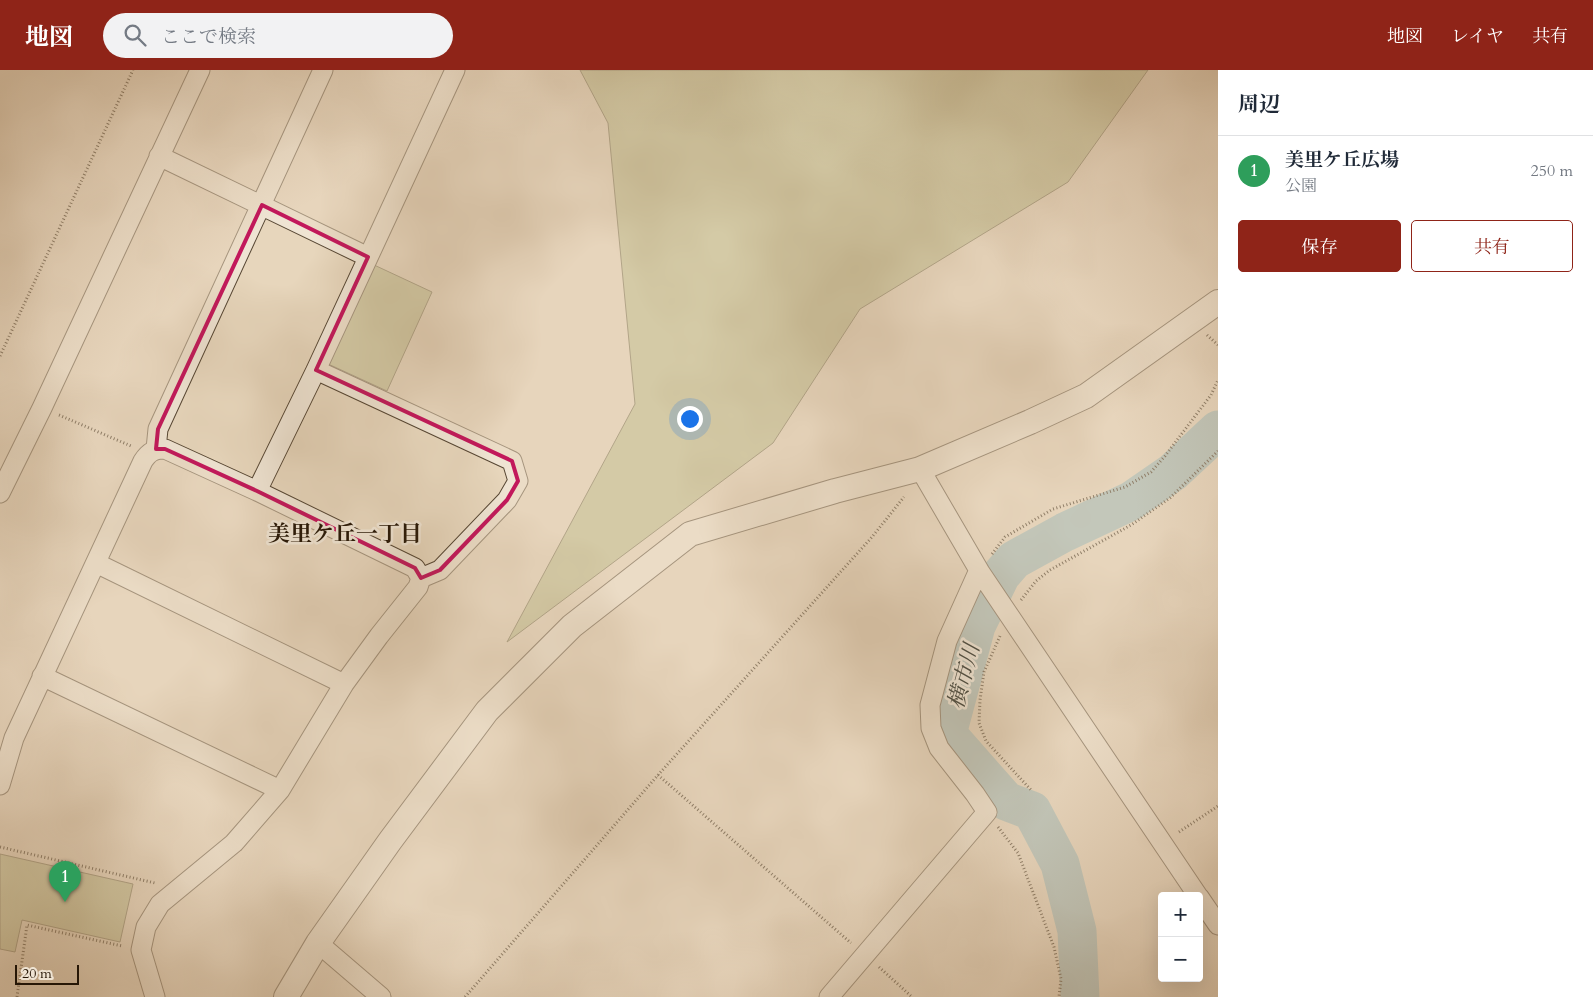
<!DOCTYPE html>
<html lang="ja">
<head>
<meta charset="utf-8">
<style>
	body { margin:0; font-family:Cardo,"Noto Serif JP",serif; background:#f2f2f3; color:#1f2937 }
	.controls { position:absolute; right:15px; bottom:15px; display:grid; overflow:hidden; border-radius:5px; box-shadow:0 5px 20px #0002 }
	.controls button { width:45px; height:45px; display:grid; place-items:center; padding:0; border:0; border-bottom:1px solid #e0e1e3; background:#fff; color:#1f2937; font:25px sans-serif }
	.scale { position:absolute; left:15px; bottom:12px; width:64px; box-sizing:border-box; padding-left:5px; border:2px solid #271706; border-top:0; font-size:14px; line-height:18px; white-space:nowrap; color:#271706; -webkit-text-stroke:4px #efe4d3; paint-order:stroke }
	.you { position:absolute; left:689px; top:348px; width:18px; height:18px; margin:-12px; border:4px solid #fff; border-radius:50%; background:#1a73e8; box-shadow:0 0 0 8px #1a73e833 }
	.badge { display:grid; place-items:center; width:32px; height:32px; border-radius:50%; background:#8f2418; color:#fff; font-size:16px; font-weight:700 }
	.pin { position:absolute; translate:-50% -41px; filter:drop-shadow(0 1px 2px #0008) }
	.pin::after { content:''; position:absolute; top:26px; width:18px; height:15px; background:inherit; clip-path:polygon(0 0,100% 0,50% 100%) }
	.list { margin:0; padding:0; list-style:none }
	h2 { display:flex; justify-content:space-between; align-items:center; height:65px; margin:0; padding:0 20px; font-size:21px }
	h2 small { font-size:16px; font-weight:400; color:#747a83 }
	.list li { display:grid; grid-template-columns:32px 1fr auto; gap:15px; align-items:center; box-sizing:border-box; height:70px; padding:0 20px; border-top:1px solid #e0e1e3 }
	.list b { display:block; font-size:19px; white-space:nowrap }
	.list p { margin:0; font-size:16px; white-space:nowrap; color:#747a83 }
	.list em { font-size:16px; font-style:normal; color:#747a83 }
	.actions { display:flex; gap:10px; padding:15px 20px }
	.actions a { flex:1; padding:11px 0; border:1px solid #8f2418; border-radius:5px; text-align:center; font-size:18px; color:#8f2418 }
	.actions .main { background:#8f2418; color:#fff }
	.icon { flex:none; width:28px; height:28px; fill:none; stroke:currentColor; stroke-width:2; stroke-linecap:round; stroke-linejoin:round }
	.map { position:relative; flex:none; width:1218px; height:927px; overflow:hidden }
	header { display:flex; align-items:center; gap:30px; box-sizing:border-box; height:70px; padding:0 25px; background:#8f2418; color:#fff }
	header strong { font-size:24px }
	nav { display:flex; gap:28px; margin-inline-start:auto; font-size:18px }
	.search { width:350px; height:45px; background:#f2f2f3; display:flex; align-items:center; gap:12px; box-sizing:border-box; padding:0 18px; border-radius:28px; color:#747a83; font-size:19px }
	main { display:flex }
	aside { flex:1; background:#fff }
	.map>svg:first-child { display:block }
	.green { fill:#bcbc8d; stroke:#726a4a }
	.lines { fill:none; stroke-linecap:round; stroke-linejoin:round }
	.river { stroke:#98b7b8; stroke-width:39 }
	.minor-casing { stroke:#574734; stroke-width:21 }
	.tertiary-casing { stroke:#574734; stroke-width:26 }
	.path { stroke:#271706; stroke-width:3; stroke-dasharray:1 2.5; stroke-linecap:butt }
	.minor { stroke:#efe4d3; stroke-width:19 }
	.tertiary { stroke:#efe4d3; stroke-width:24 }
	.marked { fill:none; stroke:#c2185b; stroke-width:4; stroke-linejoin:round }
	.labels { text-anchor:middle; stroke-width:5; stroke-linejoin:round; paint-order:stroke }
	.neighbourhood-label { font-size:22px; font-weight:bold; fill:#271706; stroke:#efe4d3 }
	.water-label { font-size:22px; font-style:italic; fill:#4f4f44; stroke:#efe4d3 }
</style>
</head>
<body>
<header>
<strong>地図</strong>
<div class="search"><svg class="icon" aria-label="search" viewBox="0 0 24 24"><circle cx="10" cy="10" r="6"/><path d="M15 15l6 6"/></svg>ここで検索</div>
<nav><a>地図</a><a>レイヤ</a><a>共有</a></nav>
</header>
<main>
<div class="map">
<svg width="1218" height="927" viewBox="0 0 1218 927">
	<rect width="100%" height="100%" fill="#e7d6bc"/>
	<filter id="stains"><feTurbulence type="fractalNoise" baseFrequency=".004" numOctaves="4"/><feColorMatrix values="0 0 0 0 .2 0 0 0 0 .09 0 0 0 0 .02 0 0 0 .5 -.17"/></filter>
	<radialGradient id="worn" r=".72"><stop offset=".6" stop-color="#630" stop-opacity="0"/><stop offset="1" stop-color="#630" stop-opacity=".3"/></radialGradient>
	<path class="green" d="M580 0H1148L1068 112 860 239 773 373 507 572 635 334 608 53Z
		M372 194 432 222 387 321 326 293Z
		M0 784 133 814 120 872 22 850 15 882 0 879Z"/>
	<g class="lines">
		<path class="river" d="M1080 927 1077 861 1060 794 1032 741 1006 731 947 664 976 556 1001 505 1014 490 1065 462 1131 431 1173 402 1218 360"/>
		<defs>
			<path id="minor" d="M159 86 368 187
				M316 300 512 391 518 411 507 430 440 500 421 508
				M156 379 158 359 323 0
				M920 399 980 502 1198 826
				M257 421 316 300 455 0
				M0 423 42 338 200 0
				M96 493 344 614
				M42 606 280 720
				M0 715 14 668 143 391C149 382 154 379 165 379L257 421 415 498 421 508 418 517 379 566 344 614 280 720 234 773 160 834 146 857 141 880 155 927
				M1199 827 1218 855
				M318 873 381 927
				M829 927 987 742 975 724 939 678 931 658 930 635 947 571 979 500"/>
			<path id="tertiary" d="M286 927 318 873 390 771 487 641 572 556 690 464 835 421 920 399 1030 352 1086 326 1218 232"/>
		</defs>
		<use href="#minor" class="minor-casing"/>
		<use href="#tertiary" class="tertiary-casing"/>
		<path class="path" d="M1207 265 1218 275
			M0 286 133 0
			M59 345 131 376
			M992 484 1005 467 1053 439 1125 417 1151 402 1165 386 1211 325 1218 310
			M1021 530 1036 511 1050 500 1131 455 1170 428 1218 381
			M1000 566 984 602 980 630 979 653 986 671 1031 720
			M658 705 851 873
			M998 757 1018 783 1054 877 1061 909 1059 927
			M1179 762 1218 736
			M0 777 155 813
			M879 897 912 927
			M17 927 27 855 122 876
			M465 927 658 705 872 467 904 427"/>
		<use href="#minor" class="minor"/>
		<use href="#tertiary" class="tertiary"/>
	</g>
	<path d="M0 0H1218V927H0ZM262 135 368 187 316 300 512 391 518 411 507 430 440 500 421 508 415 498 257 421 165 379H156L158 359Z" fill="#e7d6bc" fill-opacity=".55" fill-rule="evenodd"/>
	<path class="marked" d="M262 135 368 187 316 300 512 391 518 411 507 430 440 500 421 508 415 498 257 421 165 379H156L158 359Z"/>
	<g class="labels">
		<g class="neighbourhood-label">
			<text x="345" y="471">美里ケ丘一丁目</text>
		</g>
		<g class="water-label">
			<text transform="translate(963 606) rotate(-75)" y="8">横市川</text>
		</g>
	</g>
	<rect width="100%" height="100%" filter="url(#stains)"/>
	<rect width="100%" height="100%" fill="url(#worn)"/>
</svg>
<div class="controls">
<button>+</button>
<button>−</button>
</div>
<div class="scale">20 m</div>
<div class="you"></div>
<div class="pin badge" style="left:65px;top:832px;background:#2e9e5b">1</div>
</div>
<aside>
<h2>周辺<small></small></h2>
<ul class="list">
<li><span class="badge" style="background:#2e9e5b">1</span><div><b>美里ケ丘広場</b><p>公園</p></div><em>250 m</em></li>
</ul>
<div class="actions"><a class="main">保存</a><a>共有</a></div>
</aside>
</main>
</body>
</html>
